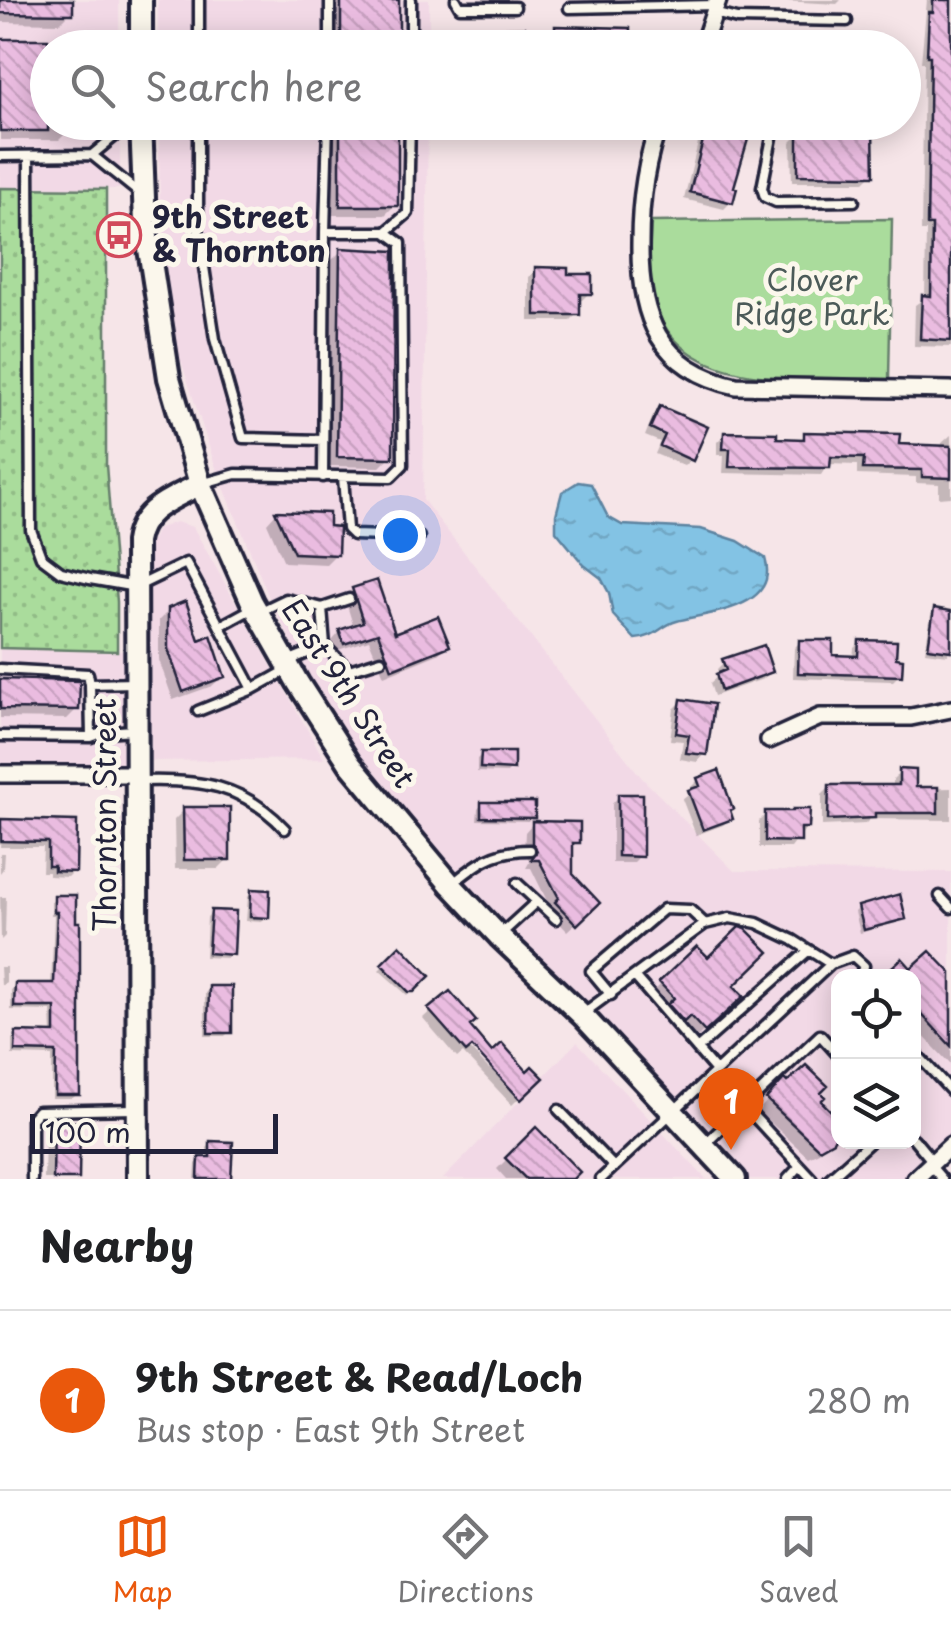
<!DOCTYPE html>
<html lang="en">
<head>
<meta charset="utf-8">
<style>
	body { margin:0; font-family:"Playpen Sans",sans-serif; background:#f6f6f6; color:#202124 }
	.controls { position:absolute; right:30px; bottom:30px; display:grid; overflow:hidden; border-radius:20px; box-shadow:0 5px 25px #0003 }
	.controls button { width:90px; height:90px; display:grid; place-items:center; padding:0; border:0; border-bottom:2px solid #e0e0e0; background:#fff; color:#202124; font:50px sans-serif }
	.scale { position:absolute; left:30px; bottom:25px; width:248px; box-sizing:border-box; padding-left:10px; border:5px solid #22223b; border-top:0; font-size:28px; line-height:35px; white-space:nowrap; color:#22223b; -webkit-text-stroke:8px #fbf7ec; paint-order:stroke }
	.you { position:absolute; left:400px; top:535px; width:35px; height:35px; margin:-25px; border:8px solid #fff; border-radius:50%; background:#1a73e8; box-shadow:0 0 0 15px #1a73e833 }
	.badge { display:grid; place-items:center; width:65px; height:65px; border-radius:50%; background:#ea580c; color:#fff; font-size:32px; font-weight:700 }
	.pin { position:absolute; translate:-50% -82px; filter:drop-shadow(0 2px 5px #0008) }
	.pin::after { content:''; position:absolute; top:52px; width:35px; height:30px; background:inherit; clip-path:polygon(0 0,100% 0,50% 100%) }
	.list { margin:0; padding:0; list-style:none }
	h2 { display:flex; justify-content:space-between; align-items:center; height:130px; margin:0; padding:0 40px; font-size:42px }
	h2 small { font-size:32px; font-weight:400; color:#757577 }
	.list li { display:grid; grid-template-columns:65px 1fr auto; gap:30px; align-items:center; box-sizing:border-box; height:180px; padding:0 40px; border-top:2px solid #e0e0e0 }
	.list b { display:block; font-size:38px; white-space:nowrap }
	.list p { margin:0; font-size:32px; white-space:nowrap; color:#757577 }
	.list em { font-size:32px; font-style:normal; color:#757577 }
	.icon { flex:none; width:55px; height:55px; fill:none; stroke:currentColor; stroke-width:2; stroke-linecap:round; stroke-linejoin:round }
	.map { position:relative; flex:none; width:951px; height:1179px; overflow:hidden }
	.search { position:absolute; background:#fff; box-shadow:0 5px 25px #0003; left:30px; right:30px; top:30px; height:110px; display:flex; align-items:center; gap:25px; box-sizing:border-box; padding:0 35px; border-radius:55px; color:#757577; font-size:38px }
	.sheet { height:310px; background:#fff }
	nav { display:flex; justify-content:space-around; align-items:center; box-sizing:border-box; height:140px; border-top:2px solid #e0e0e0; background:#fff; font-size:28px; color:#757577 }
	nav a { display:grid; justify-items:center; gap:5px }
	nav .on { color:#ea580c }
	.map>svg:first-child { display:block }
	.built { fill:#f2d9e6; fill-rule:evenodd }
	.grass { fill:url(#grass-dots); stroke:#667f6c; stroke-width:2.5 }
	.park { fill:#aadc9c; stroke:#667f6c; stroke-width:2.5 }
	.water { fill:url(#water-ripples); stroke:#5c83a0; stroke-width:2.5 }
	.shadow { fill:#0003; fill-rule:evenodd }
	.building { fill:url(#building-back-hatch); stroke:#22223b; stroke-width:2.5 }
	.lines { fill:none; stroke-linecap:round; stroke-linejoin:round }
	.lane-casing { stroke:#22223b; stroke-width:15 }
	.street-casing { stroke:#22223b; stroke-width:22 }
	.secondary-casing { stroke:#22223b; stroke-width:28 }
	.lane { stroke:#fbf7ec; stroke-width:8 }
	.street { stroke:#fbf7ec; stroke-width:15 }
	.secondary { stroke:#fbf7ec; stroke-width:20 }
	.labels { text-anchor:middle; stroke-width:10; stroke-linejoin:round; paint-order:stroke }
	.poi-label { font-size:30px; font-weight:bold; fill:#22223b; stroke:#fbf7ec; text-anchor:start }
	.park-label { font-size:30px; fill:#4b5a58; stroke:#fbf7ec }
	.street-label { font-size:30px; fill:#22223b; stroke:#fbf7ec }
</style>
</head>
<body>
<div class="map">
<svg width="951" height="1179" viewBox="0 0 951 1179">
	<defs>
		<pattern id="grass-dots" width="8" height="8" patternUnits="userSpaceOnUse" patternTransform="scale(2.5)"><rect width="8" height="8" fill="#aadc9c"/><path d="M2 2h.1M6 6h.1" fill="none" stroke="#92bc87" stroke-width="1.8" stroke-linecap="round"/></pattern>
		<pattern id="water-ripples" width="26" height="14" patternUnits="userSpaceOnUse" patternTransform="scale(2.5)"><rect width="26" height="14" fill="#83c3e4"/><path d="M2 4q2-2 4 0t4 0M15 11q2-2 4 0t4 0" fill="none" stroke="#71a7c4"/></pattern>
		<pattern id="building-back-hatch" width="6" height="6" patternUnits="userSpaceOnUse" patternTransform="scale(2.5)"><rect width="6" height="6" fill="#eabce0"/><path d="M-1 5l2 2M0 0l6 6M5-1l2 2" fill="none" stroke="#c8a1c1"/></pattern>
	</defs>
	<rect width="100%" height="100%" fill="#f6e5e8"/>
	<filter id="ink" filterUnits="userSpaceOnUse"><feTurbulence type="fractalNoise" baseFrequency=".01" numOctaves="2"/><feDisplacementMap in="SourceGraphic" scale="20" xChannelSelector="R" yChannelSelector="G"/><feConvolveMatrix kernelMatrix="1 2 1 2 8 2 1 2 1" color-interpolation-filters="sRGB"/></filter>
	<g filter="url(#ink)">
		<path class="built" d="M0 0H119V47L48 48V122L120 123V189L0 188Z
			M158 0H429V47H158Z
			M159 123H428L423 500 641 777 734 871 951 872V1135L904 1179H746L445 861 372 774 317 693 269 597 216 468 175 342 160 221ZM838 976H914V1142H838Z
			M176 522 193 527 324 759 142 761V561L157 529Z
			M0 648 129 651 130 768H0Z
			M577 1042 706 1179H443Z"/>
		<path class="grass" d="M0 188 106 189V465L117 602V651L0 648Z"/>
		<path class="park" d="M892 219 889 379C812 377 679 397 653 299 647 274 650 247 651 222Z"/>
		<path class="water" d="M578 482 591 484 608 517 622 525 701 529 738 541 765 558C780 608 711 612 677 621 659 626 658 637 635 639L613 615 609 593 601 578 584 565 556 531V515L562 492Z"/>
		<path class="shadow" d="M0 0H70V13L60 23 0 22Z
			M332 0H396V48H332Z
			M765 0H841L837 4Z
			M927 0H951V347L914 346 915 305 925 298 926 231H921L924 62H921Z
			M556 28 628 48H549V36Z
			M451 30 523 48H444V38Z
			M858 41V48H781L786 42H799L800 46 842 45 846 42Z
			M0 42H69V48H48V122H69V130L59 140H0Z
			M332 122H396L395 205 385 215H331Z
			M704 122 738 160 731 202 724 209 684 199 698 143 695 142 699 128Z
			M799 134 871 175 864 182H792L791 142Z
			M341 251 390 457 380 467 328 466 331 261Z
			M536 270 566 277 589 293 582 300H577V314L570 321H529V277Z
			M660 409 691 459 684 466 655 454 660 442 645 436 653 416Z
			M725 434 798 441 805 435 897 447 942 448V443L951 435V497L939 498V484L916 483V477L857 475V465L828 464 821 475 723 473 724 455H717V442Z
			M276 513 336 554 326 564 284 562 267 523Z
			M353 590 394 637 447 646 438 654 384 676 369 640 335 651 332 641 340 632 354 628 345 599Z
			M169 610 222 677 212 686 173 700 159 660V620Z
			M935 611 951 613 948 655 925 652 931 615Z
			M800 642 830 657 853 658 854 648 860 642 893 661 899 675 893 681 793 678 794 648Z
			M724 662 771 672 763 679 714 696 710 683 719 675 717 669Z
			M0 678 3 679 77 709 67 719 0 718Z
			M681 702 704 754 697 762 680 759 683 741 670 740 674 709Z
			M482 754 511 769 507 773 477 772V759Z
			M900 772 913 789 951 788V820L870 819 865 824 822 826V795L830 787H893V779Z
			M698 780 728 811 730 818 723 825 696 835 682 799 692 791 691 787Z
			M619 796 640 856 633 863H612V804Z
			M482 804 533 816 528 821 477 820 478 809Z
			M184 810 228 859 218 869H175L174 820Z
			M766 814 807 827 791 848H759V821Z
			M2 822 74 824V870L67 877 49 876V872H42L43 847H0Z
			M533 823 577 842 571 848 570 875 597 903 567 931 549 912 551 909 531 868H526L530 861 524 852 525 832Z
			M0 853H4L3 869 0 873Z
			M252 891 266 917 262 922 246 921 248 896Z
			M0 897H6L5 936 1 940Z
			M55 897 74 898 77 1094 73 1098H52V1056L12 1055V1039L17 1034 52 1035 51 1011 11 1010V990L16 985 51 986 54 915H51V902Z
			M859 908 904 918 899 922 860 933 855 912Z
			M212 912 231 954 227 958 205 957 207 917Z
			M400 949 427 976 407 995 379 970Z
			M697 949 740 996 694 1040 679 1024 672 1030 660 1016 666 1010 651 994Z
			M902 962 911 972 951 976V1065L914 1026V976H886Z
			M0 967H6V982L1 986Z
			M210 988 229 1032 225 1036H205V993Z
			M449 994 467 1026 492 1055 540 1078 512 1105 463 1053 457 1058 423 1018ZM465 1036 492 1067 489 1069 461 1040Z
			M775 1092 818 1093V1101L838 1127 819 1152 808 1157 758 1111Z
			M55 1124 76 1179H44L45 1134Z
			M536 1130 570 1179H506L497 1169Z
			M211 1143 229 1179H195L196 1164 200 1159H207V1148Z"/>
		<path class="building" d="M0 0H73V14L0 13Z
			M341 0H399V48H341Z
			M933 0H951V341L920 339 922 295 931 296 932 225H927L930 56H927L929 12H933Z
			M555 26 630 28V48H555Z
			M525 27 526 48H450V28Z
			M0 39H48V131H0Z
			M340 122H398V206H340Z
			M704 122H724L751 129 734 187 737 188 733 203 690 192 704 136 701 135Z
			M873 129 874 176 798 175V132Z
			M340 248 394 251 393 458 337 457Z
			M535 267 568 268V274H592V294H580V315H535Z
			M660 406 708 427 693 461 660 446 665 435 650 428Z
			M724 432 777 433V438L804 439V432L900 434 899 444 951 446V478L922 477V470L863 469 864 458 831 457 830 468 729 467 730 449H723Z
			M275 511 329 513V526L339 527 338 555 294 553Z
			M377 580 395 633 438 616 450 646 392 669 378 633 344 644 339 630 363 622 352 588Z
			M186 601 199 640 211 635 225 677 183 692 168 649V608Z
			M934 608 951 611V651L928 648Z
			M799 640H833V655L858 656 859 640 897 641 896 658 903 659 902 676 798 673Z
			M764 645 773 672 721 691 716 674 726 670 722 659Z
			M0 679 80 681 79 710 0 709Z
			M681 699 714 704 707 755 686 753 689 735 676 733Z
			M481 752H514V770L480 768Z
			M899 769 916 770V787H938V813H875V818L828 820 829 785H899Z
			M719 770 733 809 730 810 733 819 703 830 688 790 700 786 697 778Z
			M618 794H643V857L618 856Z
			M481 802H535V818L481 817Z
			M183 807H230V860H184Z
			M793 809H810L809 828H801V842L765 841V811H793Z
			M1 819 77 821 76 872 54 871V866H48V842L1 841Z
			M532 821 580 822V843H573V874L600 903 577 925 555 902 559 898 539 860H531L537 851 532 843Z
			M251 889 270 890 269 918 250 917Z
			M900 894 906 919 864 930 858 906Z
			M54 895H76V922H80V1095H55L56 1052 15 1051 16 1032 55 1033V1007H14L15 983H54L57 912H54Z
			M211 910 236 911 234 955 208 953Z
			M739 927 746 929 769 952 734 986 744 996 705 1032 690 1016 684 1022 668 1004 674 998 659 982 697 946 708 957Z
			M400 945 430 976 414 992H409L381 964Z
			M930 951 951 973V1046L914 1006V976H882L902 958 911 968Z
			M209 986H232V1033H208Z
			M450 991 476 1021 470 1026 492 1052 502 1043 527 1071 532 1066 544 1078 521 1100 472 1047 466 1052 428 1009Z
			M806 1065 828 1086 821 1093 825 1097 821 1101 838 1118V1132L833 1141 819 1149 766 1099 784 1079 787 1082Z
			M54 1121 80 1122 79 1179H53Z
			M536 1127 580 1172 573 1179H526L505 1158Z
			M210 1141 233 1142 231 1179H198L199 1157H210Z"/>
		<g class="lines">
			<defs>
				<path id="lane" d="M456 0 460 7H515
					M569 8 717 5
					M714 13 737 19 847 21
					M199 48V0
					M330 48V0
					M411 48V0
					M198 122V228L215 339 243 438 323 440
					M775 122 762 188 765 197 776 202 854 201
					M92 155 139 193
					M0 156 92 155 132 122
					M29 156 31 530 41 557 61 572 90 579 136 587 186 563 253 689
					M386 232 408 213 410 122
					M323 477 325 232
					M343 477 347 529 353 535 419 537
					M204 483 236 474 391 477 403 465 401 243 386 232H325L328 122
					M322 608 325 646 349 670 381 660
					M259 612 286 599 322 608 349 599
					M220 626 255 607
					M290 660 325 646
					M0 669 88 674 90 684
					M198 711 253 689 289 669
					M0 736 91 737 104 732 134 730
					M91 737 90 684 136 683
					M140 781C199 779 243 784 285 829
					M517 883 556 919
					M451 885C477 863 495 850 530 850
					M940 896 951 908
					M502 933 536 902
					M831 964 853 956 864 966 860 976
					M635 977 716 1071
					M611 995 591 971 664 909 690 910 705 924
					M585 1012 705 924 730 918 757 923 793 940 831 964 601 1179
					M697 1049 809 950
					M914 1051 951 1091
					M745 1107 812 1179
					M559 1110 614 1167
					M914 1139 933 1162
					M705 1144 820 1035 838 1055
					M930 1165 942 1179
					M32 1179V1118L38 1111 134 1109
					M788 1179 799 1167
					M829 1179 870 1142"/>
				<path id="street" d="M702 48 718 0
					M660 122C645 162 640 201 640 243 639 316 658 369 736 386L951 390
					M769 740 820 717H911L951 709
					M0 774H136
					M915 1179 951 1145"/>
				<path id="secondary" d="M141 0V48
					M141 122 145 223 169 378 200 484 252 602 298 683 350 764 451 885 499 936 582 1015 735 1179
					M138 1179 136 542C141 508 173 499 200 484"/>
			</defs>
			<use href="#lane" class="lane-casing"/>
			<use href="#street" class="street-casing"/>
			<use href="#secondary" class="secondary-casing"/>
			<use href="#lane" class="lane"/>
			<use href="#street" class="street"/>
			<use href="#secondary" class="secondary"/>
		</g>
	</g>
	<defs>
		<symbol id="bus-ring" viewBox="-11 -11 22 22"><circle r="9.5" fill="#fbf7ec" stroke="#d1495b" stroke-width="1.5"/><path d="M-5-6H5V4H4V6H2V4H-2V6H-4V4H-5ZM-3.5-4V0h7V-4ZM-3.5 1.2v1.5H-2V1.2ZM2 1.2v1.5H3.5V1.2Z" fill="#d1495b"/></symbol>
	</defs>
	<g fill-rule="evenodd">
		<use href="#bus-ring" x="94" y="210" width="50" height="50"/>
	</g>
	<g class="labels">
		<g class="poi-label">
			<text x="152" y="228">9th Street<tspan x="152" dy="34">&amp; Thornton</tspan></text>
		</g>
		<g class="park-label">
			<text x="812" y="291">Clover<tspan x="812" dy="34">Ridge Park</tspan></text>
		</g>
		<g class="street-label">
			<text transform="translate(348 694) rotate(57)" y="10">East 9th Street</text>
			<text transform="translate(106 815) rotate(-90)" y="10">Thornton Street</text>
		</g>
	</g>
</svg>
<div class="controls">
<button><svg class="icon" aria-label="locate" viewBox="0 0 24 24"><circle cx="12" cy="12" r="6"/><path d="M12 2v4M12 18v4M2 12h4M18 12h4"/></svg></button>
<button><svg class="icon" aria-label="layers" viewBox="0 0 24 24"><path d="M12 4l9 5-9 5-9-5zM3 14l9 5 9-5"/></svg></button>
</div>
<div class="scale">100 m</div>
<div class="you"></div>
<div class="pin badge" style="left:731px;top:1150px">1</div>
<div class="search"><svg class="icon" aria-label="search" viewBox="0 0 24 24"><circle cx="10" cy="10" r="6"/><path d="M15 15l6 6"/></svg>Search here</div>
</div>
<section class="sheet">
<h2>Nearby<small></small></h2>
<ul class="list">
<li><span class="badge">1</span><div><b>9th Street &amp; Read/Loch</b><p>Bus stop · East 9th Street</p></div><em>280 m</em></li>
</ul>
</section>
<nav>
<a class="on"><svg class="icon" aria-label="map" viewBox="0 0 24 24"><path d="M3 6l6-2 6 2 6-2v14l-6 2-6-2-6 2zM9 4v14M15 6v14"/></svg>Map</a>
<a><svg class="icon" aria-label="directions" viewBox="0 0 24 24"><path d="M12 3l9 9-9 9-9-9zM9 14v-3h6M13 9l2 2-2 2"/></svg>Directions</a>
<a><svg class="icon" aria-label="saved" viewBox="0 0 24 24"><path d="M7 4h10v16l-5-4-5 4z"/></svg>Saved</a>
</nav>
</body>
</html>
